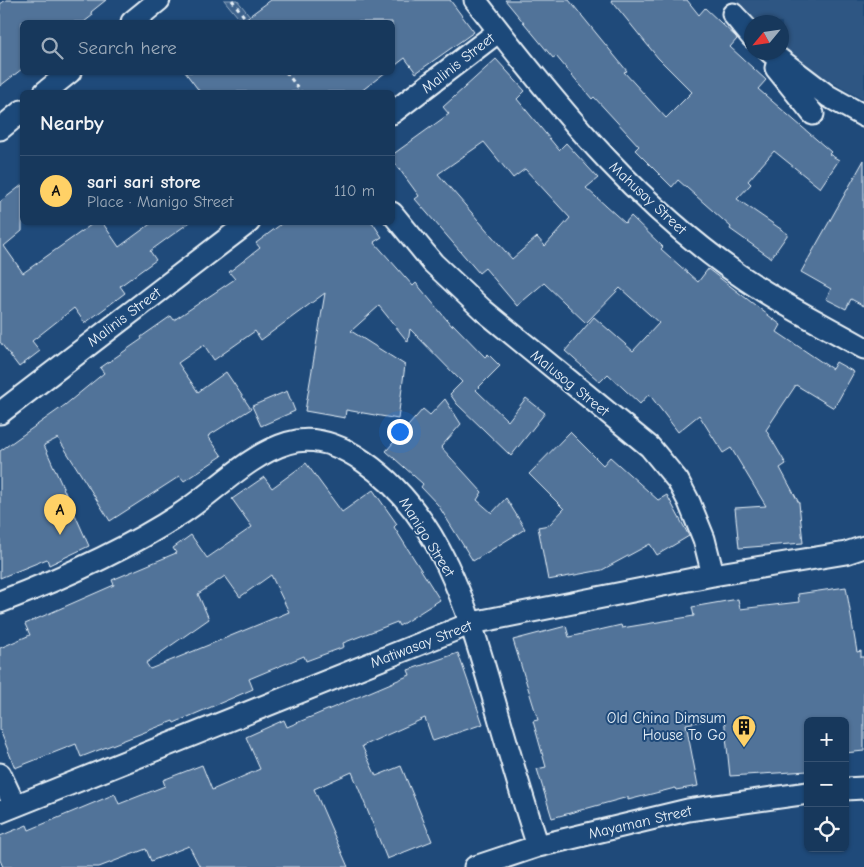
<!DOCTYPE html>
<html lang="en">
<head>
<meta charset="utf-8">
<style>
	body { margin:0; font-family:"Comic Neue",sans-serif; background:#203f62; color:#f1f3f6 }
	.controls { position:absolute; right:15px; bottom:15px; display:grid; overflow:hidden; border-radius:8px; box-shadow:0 1px 4px #0004 }
	.controls button { width:45px; height:45px; display:grid; place-items:center; padding:0; border:0; border-bottom:1px solid #365272; background:#17385c; color:#f1f3f6; font:25px sans-serif }
	.compass { position:absolute; left:744px; top:15px; width:45px; height:45px; border-radius:50%; background:#17385c; box-shadow:0 1px 4px #0004; rotate:241deg }
	.you { position:absolute; left:399px; top:431px; width:18px; height:18px; margin:-12px; border:4px solid #fff; border-radius:50%; background:#1a73e8; box-shadow:0 0 0 8px #1a73e833 }
	.badge { display:grid; place-items:center; width:32px; height:32px; border-radius:50%; background:#ffd166; color:#111; font-size:16px; font-weight:700 }
	.pin { position:absolute; translate:-50% -41px; filter:drop-shadow(0 1px 2px #0008) }
	.pin::after { content:''; position:absolute; top:26px; width:18px; height:15px; background:inherit; clip-path:polygon(0 0,100% 0,50% 100%) }
	.list { margin:0; padding:0; list-style:none }
	h2 { display:flex; justify-content:space-between; align-items:center; height:65px; margin:0; padding:0 20px; font-size:21px }
	h2 small { font-size:16px; font-weight:400; color:#9eacbb }
	.list li { display:grid; grid-template-columns:32px 1fr auto; gap:15px; align-items:center; box-sizing:border-box; height:70px; padding:0 20px; border-top:1px solid #365272 }
	.list b { display:block; font-size:19px; white-space:nowrap }
	.list p { margin:0; font-size:16px; white-space:nowrap; color:#9eacbb }
	.list em { font-size:16px; font-style:normal; color:#9eacbb }
	.icon { flex:none; width:28px; height:28px; fill:none; stroke:currentColor; stroke-width:2; stroke-linecap:round; stroke-linejoin:round }
	.map { position:relative; flex:none; width:864px; height:867px; overflow:hidden }
	.search { position:absolute; background:#17385c; box-shadow:0 1px 4px #0004; left:20px; top:20px; width:375px; height:55px; display:flex; align-items:center; gap:12px; box-sizing:border-box; padding:0 18px; border-radius:8px; color:#9eacbb; font-size:19px }
	.panel { position:absolute; background:#17385c; box-shadow:0 1px 4px #0004; left:20px; top:90px; width:375px; height:135px; border-radius:8px }
	.map>svg:first-child { display:block }
	.built { fill:#2e5683 }
	.green { fill:#3c628c; stroke:#92aac2 }
	.building { fill:#517399; stroke:#e8f1f8; fill-rule:evenodd }
	.lines { fill:none; stroke-linecap:round; stroke-linejoin:round }
	.minor-casing { stroke:#e8f1f8; stroke-width:25 }
	.path { stroke:#e8f1f8; stroke-width:3; stroke-dasharray:4 4; stroke-linecap:butt }
	.minor { stroke:#1f4a7a; stroke-width:21 }
	.labels { text-anchor:middle; stroke-width:4; stroke-linejoin:round; paint-order:stroke }
	.street-label { font-size:15px; fill:#e8f1f8; stroke:#1f4a7a }
	.poi-label { font-size:15px; fill:#e8f1f8; stroke:#1f4a7a; text-anchor:end }
</style>
</head>
<body>
<div class="map">
<svg width="864" height="867" viewBox="0 0 864 867">
	<rect width="100%" height="100%" fill="#1f4a7a"/>
	<filter id="ink" filterUnits="userSpaceOnUse"><feTurbulence type="fractalNoise" baseFrequency=".02" numOctaves="2"/><feDisplacementMap in="SourceGraphic" scale="10" xChannelSelector="R" yChannelSelector="G"/><feConvolveMatrix kernelMatrix="1 2 1 2 8 2 1 2 1" color-interpolation-filters="sRGB"/></filter>
	<g filter="url(#ink)">
		<path class="built" d="M736 0H864V100L815 72 782 49V22H755Z"/>
		<path class="green" d="M224 0H237L255 22H242Z"/>
		<path class="building" d="M6 0H106L91 12 93 15 84 22H22V69L0 86V4Z
			M271 0H450L474 32 416 73 405 58 392 68V22H241Z
			M505 0H569L627 71 624 72 666 118 692 92 658 58 611 0H687L699 15 705 8 736 37 737 39 730 47 766 80 758 89 831 152 829 154 839 160 820 188 774 151 748 181 751 184 737 199 788 234 771 258 730 229 731 227 678 180 672 187 635 150 639 146 594 97 592 99 556 56 553 58Z
			M496 59 525 91 517 99 559 150 566 143 598 178 586 188 625 223 631 216 663 247 661 249 698 282 708 269 781 325 777 332 832 369 836 362 854 372 834 408 796 385 766 430 786 464 780 468 799 503 803 543 739 548 735 508 766 506 731 448 723 453 699 415 678 432 649 394 640 404 608 374 600 382 565 351 594 317 633 351 659 323 620 288 586 323 544 283 517 306 485 268 479 273 415 199 419 196 392 159V155L449 114 443 107ZM484 142 513 178 525 169 570 218 545 246 537 237 512 259 438 174Z
			M185 72H386L360 92H200Z
			M864 160V306L851 299 846 309 826 299 831 289 801 272Z
			M22 185V231L4 246 23 273 95 222H102L119 247 153 222H190L150 251 156 260 120 286 125 293 104 309 85 323 74 308 32 341 40 351 19 367 0 342V202Z
			M284 222H372L382 237 374 242 413 286 416 283 452 326 453 324 485 357 488 354 500 366 476 390 508 421 526 398 545 413 511 456 457 404 450 394 462 382 410 329 408 342 379 306 351 331 405 365 398 419 346 410 345 418 305 411 325 293 261 340 255 331 214 360 204 345 178 363 198 392 226 372 251 409 208 436 222 456 184 481 180 476 110 521 58 438 44 445 89 546 49 565 47 559 0 578V451L65 405 104 373 100 368 142 339 141 337 171 316 174 320 235 279 229 272 260 248 256 243Z
			M287 391 295 411 261 426 252 406Z
			M445 399 461 424 441 447 482 492 477 500 492 513 506 498 525 529 473 561 438 505 421 487 423 484 386 451 423 409 430 415Z
			M570 432 603 465 610 457 658 500 667 495 689 536 657 555 650 544 602 570 548 580 538 527 549 525 564 509 529 474Z
			M306 463 342 512 373 490 397 524 394 527 440 600 399 626 397 622 343 643 344 647 306 661 304 656 249 679 253 689 174 723 173 721 81 757 76 744 15 768 0 730V648L30 635 25 624 114 585 112 580 176 553 173 548 191 535 207 558 252 527 232 499 264 477 272 488ZM271 575 289 612 150 669 146 663 209 619 198 594 225 576 240 597Z
			M846 587 857 652 861 651V657H864V751L845 753V721H808V771L730 776 724 717 686 724 698 786 676 790 675 788 628 800V797L552 818 537 769 546 767 533 721 538 720 513 640 566 626 569 637 621 625 622 628 694 616 692 607 738 599 740 609 799 602 798 594Z
			M458 653 483 724 433 741 425 718 362 746 376 776 401 766 432 841 387 859 352 772 314 789 348 867H200L189 846 151 861 146 849 99 867H3L0 860V836L27 825 29 830 115 794 119 804 165 786 163 780 202 765 212 790 260 769 246 737 284 720 287 727 410 675 408 670Z"/>
		<g class="lines">
			<defs>
				<path id="minor" d="M475 0C558 108 647 219 765 292 797 312 831 329 864 348
					M132 22 159 0
					M752 34 733 14 752 37
					M770 52 828 96 864 116
					M776 68 813 114
					M45 92 70 72
					M392 113 499 31
					M0 129 22 111
					M392 213 433 263 483 310 650 447 678 481 689 502 704 539 713 575
					M0 413 249 222
					M0 602C63 578 126 550 182 513 216 491 248 455 288 443 315 435 340 445 363 461 442 515 469 614 494 700 508 749 522 798 538 846
					M0 774 15 806
					M845 789 864 788
					M0 812 472 623 713 575 846 553 864 547
					M475 867 538 846 688 810 808 793"/>
			</defs>
			<use href="#minor" class="minor-casing"/>
			<path class="path" d="M232 0 248 22
				M286 72 301 92"/>
			<use href="#minor" class="minor"/>
		</g>
	</g>
	<defs>
		<symbol id="building-pin" viewBox="-11 -11 22 30"><path d="M0 17L-7.5 6A9.5 9.5 0 1 1 7.5 6Z" fill="#ffd166" stroke="#1f4a7a"/><path d="M-4-6H4V6H1V3H-1V6H-4ZM-2.5-4.3h1.7v1.8h-1.7ZM.8-4.3h1.7v1.8H.8ZM-2.5-1h1.7V.8h-1.7ZM.8-1h1.7V.8H.8Z" fill="#111"/></symbol>
	</defs>
	<g fill-rule="evenodd">
		<use href="#building-pin" x="730" y="713" width="28" height="38"/>
	</g>
	<g class="labels">
		<g class="street-label">
			<text transform="translate(458 63) rotate(-38)" y="5">Malinis Street</text>
			<text transform="translate(648 198) rotate(43)" y="5">Mahusay Street</text>
			<text transform="translate(124 317) rotate(-37)" y="5">Malinis Street</text>
			<text transform="translate(570 383) rotate(39)" y="5">Malusog Street</text>
			<text transform="translate(427 537) rotate(58)" y="5">Manigo Street</text>
			<text transform="translate(421 644) rotate(-21)" y="5">Matiwasay Street</text>
			<text transform="translate(640 822) rotate(-13)" y="5">Mayaman Street</text>
		</g>
		<g class="poi-label">
			<text x="726" y="723">Old China Dimsum<tspan x="726" dy="17">House To Go</tspan></text>
		</g>
	</g>
</svg>
<div class="controls">
<button>+</button>
<button>−</button>
<button><svg class="icon" aria-label="locate" viewBox="0 0 24 24"><circle cx="12" cy="12" r="6"/><path d="M12 2v4M12 18v4M2 12h4M18 12h4"/></svg></button>
</div>
<svg class="compass" viewBox="-18 -18 36 36"><path d="M0-13l5 13h-10z" fill="#e53935"/><path d="M0 13l5-13h-10z" fill="#9eacbb"/></svg>
<div class="you"></div>
<div class="pin badge" style="left:60px;top:535px">A</div>
<div class="search"><svg class="icon" aria-label="search" viewBox="0 0 24 24"><circle cx="10" cy="10" r="6"/><path d="M15 15l6 6"/></svg>Search here</div>
<section class="panel">
<h2>Nearby<small></small></h2>
<ul class="list">
<li><span class="badge">A</span><div><b>sari sari store</b><p>Place · Manigo Street</p></div><em>110 m</em></li>
</ul>
</section>
</div>
</body>
</html>
